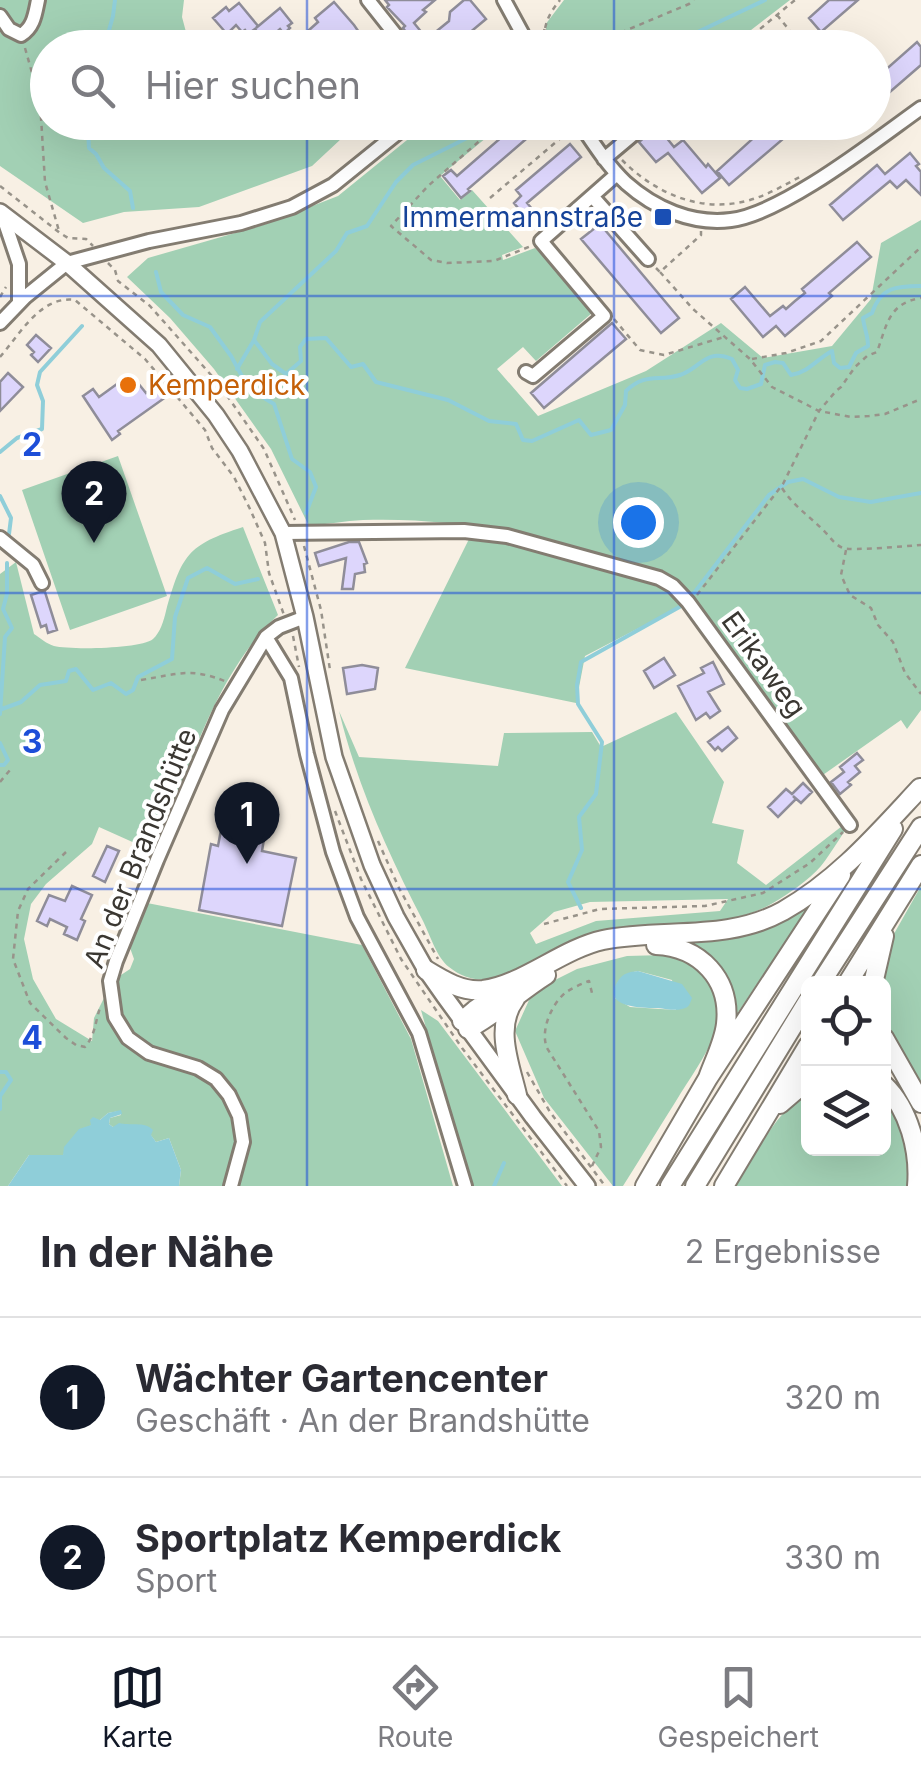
<!DOCTYPE html>
<html lang="de">
<head>
<meta charset="utf-8">
<style>
	body { margin:0; font-family:Inter,sans-serif; background:#f2f2f3; color:#2b2b33 }
	.controls { position:absolute; right:30px; bottom:30px; display:grid; overflow:hidden; border-radius:15px; box-shadow:0 10px 40px #0002 }
	.controls button { width:90px; height:90px; display:grid; place-items:center; padding:0; border:0; border-bottom:2px solid #e1e1e2; background:#fff; color:#2b2b33; font:50px sans-serif }
	.you { position:absolute; left:638px; top:522px; width:35px; height:35px; margin:-25px; border:8px solid #fff; border-radius:50%; background:#1a73e8; box-shadow:0 0 0 15px #1a73e833 }
	.badge { display:grid; place-items:center; width:65px; height:65px; border-radius:50%; background:#111827; color:#fff; font-size:32px; font-weight:700 }
	.pin { position:absolute; translate:-50% -82px; filter:drop-shadow(0 2px 5px #0008) }
	.pin::after { content:''; position:absolute; top:52px; width:35px; height:30px; background:inherit; clip-path:polygon(0 0,100% 0,50% 100%) }
	.list { margin:0; padding:0; list-style:none }
	h2 { display:flex; justify-content:space-between; align-items:center; height:130px; margin:0; padding:0 40px; font-size:42px }
	h2 small { font-size:32px; font-weight:400; color:#7c7c81 }
	.list li { display:grid; grid-template-columns:65px 1fr auto; gap:30px; align-items:center; box-sizing:border-box; height:160px; padding:0 40px; border-top:2px solid #e1e1e2 }
	.list b { display:block; font-size:38px; white-space:nowrap }
	.list p { margin:0; font-size:32px; white-space:nowrap; color:#7c7c81 }
	.list em { font-size:32px; font-style:normal; color:#7c7c81 }
	.icon { flex:none; width:55px; height:55px; fill:none; stroke:currentColor; stroke-width:2; stroke-linecap:round; stroke-linejoin:round }
	.map { position:relative; flex:none; width:921px; height:1186px; overflow:hidden }
	.search { position:absolute; background:#fff; box-shadow:0 10px 40px #0002; left:30px; right:30px; top:30px; height:110px; display:flex; align-items:center; gap:25px; box-sizing:border-box; padding:0 35px; border-radius:55px; color:#7c7c81; font-size:38px }
	.sheet { height:450px; background:#fff }
	nav { display:flex; justify-content:space-around; align-items:center; box-sizing:border-box; height:140px; border-top:2px solid #e1e1e2; background:#fff; font-size:28px; color:#7c7c81 }
	nav a { display:grid; justify-items:center; gap:5px }
	nav .on { color:#111827 }
	.map>svg:first-child { display:block }
	.green { fill:#a2d0b4; fill-rule:evenodd }
	.water { fill:#8fced9 }
	.lines { fill:none; stroke-linecap:round; stroke-linejoin:round }
	.stream { stroke:#8fced9; stroke-width:4 }
	.building { fill:#ddd6fc; stroke:#8f8d99; stroke-width:2.5 }
	.minor-casing { stroke:#837c71; stroke-width:18 }
	.major-casing { stroke:#837c71; stroke-width:20 }
	.highway-casing { stroke:#837c71; stroke-width:22 }
	.path { stroke:#98938a; stroke-width:2.5; stroke-dasharray:5 5; stroke-linecap:butt }
	.minor { stroke:#fff; stroke-width:12 }
	.major { stroke:#fff; stroke-width:15 }
	.highway { stroke:#fff; stroke-width:18 }
	.grid { fill:none; stroke:#1d4ed8; stroke-width:2.5; stroke-opacity:0.55 }
	.transit-dot { fill:#1a4fb4; stroke:#fff; stroke-width:4 }
	.food-dot { fill:#e8710a; stroke:#fff; stroke-width:4 }
	.labels { text-anchor:middle; stroke-width:8; stroke-linejoin:round; paint-order:stroke }
	.transit-label { font-size:28px; fill:#164399; stroke:#fff; text-anchor:end }
	.food-label { font-size:28px; fill:#c56008; stroke:#fff; text-anchor:start }
	.street-label { font-size:28px; fill:#3a3732; stroke:#fff }
	.grid-label { font-size:32px; text-anchor:middle; font-weight:bold; fill:#1d4ed8; stroke:#fff; stroke-width:8; stroke-linejoin:round; paint-order:stroke }
</style>
</head>
<body>
<div class="map">
<svg width="921" height="1186" viewBox="0 0 921 1186">
	<rect width="100%" height="100%" fill="#f8f0e4"/>
	<path class="green" d="M0 0H184L182 17 190 47 48 48V122H352L356 125 312 166 199 207 124 212 83 223 0 166Z
		M564 0H790L729 47H551L545 25Z
		M428 123H504L440 176 460 200 472 190 523 247 502 255 503 260 535 248 550 262 592 313 536 361 523 347 497 369 538 416 646 371 721 323 763 358 832 346 871 299 881 243 921 220V710L907 729 901 720 820 777 680 586C659 569 634 564 609 557 530 533 446 517 363 520 345 521 327 524 309 526L271 449 214 369 170 318 127 277 148 258 266 224 338 196Z
		M118 456 167 596 70 630 22 490Z
		M243 527 278 615C214 675 187 773 157 853L99 827 92 844 46 884 31 904 24 939 33 979 56 1019 92 1041 94 1018 107 992C111 1005 117 1034 126 1044 143 1063 174 1067 197 1076 241 1095 241 1148 226 1186H179L181 1170 169 1138 156 1142 143 1125 113 1127 109 1124 110 1118 121 1115 120 1111 108 1113 100 1120H96L63 1155H29L8 1186H0V574L16 562 34 634C40 638 47 644 54 646 70 650 141 649 153 639 160 633 164 620 166 611 182 555 187 545 243 527Z
		M471 535 517 542 658 580 685 604 585 656 576 703 405 668Z
		M339 711 359 757 498 766 504 733 592 732 601 747 676 712 724 782 712 823 744 830 737 863 766 885 855 816C843 832 833 851 821 866 809 880 788 894 773 903 723 933 650 919 595 937 583 940 571 944 559 948 523 963 487 998 449 967 437 958 430 935 423 921 388 853 357 785 339 711ZM728 899 720 911 596 921 536 944 530 933 554 912 590 902Z
		M921 886V1085L897 1045 884 1011V984H879L882 955Z
		M818 894 732 1021C727 970 730 965 682 943L710 942 746 933Z
		M147 903 362 945 411 1039 453 1186H238C256 1127 250 1081 187 1058 164 1050 141 1045 127 1024 117 1011 117 995 115 979L130 969 134 959 129 945Z
		M664 955C702 964 730 991 715 1033 706 1057 689 1079 676 1101 658 1129 641 1158 623 1186H613L544 1098 515 1031 530 998 543 986 577 969 627 956ZM638 971 672 980 676 1010 630 1007 615 998 614 991C618 978 625 973 638 971Z
		M421 1010 438 1021 562 1186H470Z
		M808 1089V1148H884V1097C903 1124 909 1153 909 1186H735C755 1153 777 1113 808 1089Z"/>
	<path class="water" d="M638 971 682 984 692 998C689 1005 690 1007 682 1009 675 1011 666 1009 658 1008 643 1008 600 1008 618 981 623 973 629 972 638 971Z
		M121 1110 122 1114 110 1118 109 1124 113 1127 119 1123C129 1126 145 1121 153 1130L151 1135 156 1142 169 1138 181 1170 179 1186H8L29 1155H63L64 1147 79 1129 91 1125 90 1120 93 1117 100 1120 108 1113Z"/>
	<g class="lines">
		<path class="stream" d="M104 48 113 16 115 0
			M664 48 765 0
			M76 122 88 130 89 148 96 154 104 168 130 191 133 208
			M156 272 161 292 183 315 210 327 231 356 249 389 274 404 292 459 310 472 316 487 306 513
			M254 340 260 322 336 251 347 233 367 226 396 182 413 165 467 138 476 122
			M237 369 254 340 272 364 286 374 301 361 300 347 306 339 326 338 351 367 363 364 376 382 448 400 489 421 516 424 523 440 532 441 579 420 591 435 611 430 625 405 626 391C646 372 658 382 680 375 701 368 705 348 732 359L738 370 735 380 740 388 747 389 761 384 765 365 775 362 783 363 791 375C809 372 817 359 832 351L834 363 840 368 849 367 856 353 868 346C868 335 864 328 863 318L872 313C881 287 896 286 921 286
			M0 452 17 438 42 429 43 401 37 385 40 372 82 326
			M0 496 11 518 9 534
			M691 597 769 495 788 482 803 479 839 497 871 502 921 493
			M2 709 21 702 40 685 66 681 69 671 76 669 93 690 111 683 126 694 133 690 138 677 172 659 175 617 188 578 207 568 235 584 258 579
			M0 714 5 637 12 628 3 609 7 594V563
			M0 743 8 760 4 765H0
			M581 908 568 882 582 850 579 817 596 794 602 742 578 704 577 685 581 662 683 605
			M0 1072H6L11 1080 0 1096
			M0 1097V1109
			M494 1186 504 1163"/>
	</g>
	<path class="building" d="M385 0H435L423 10 426 12 414 23 427 39 449 21 450 12 464 0H470L486 19 468 34 471 37 459 48H417L403 28 405 26 387 7 389 5Z
		M829 0H858L821 32 809 18Z
		M334 2 354 25 370 48H340L328 33 317 42 308 31 318 22 315 18Z
		M239 3 258 26 256 28 280 8 292 23 288 26 290 28 284 34 280 29 265 42 255 29 248 34 245 30 242 32 236 25 227 34 213 18 226 7 229 11Z
		M917 42 921 47V65L883 98 880 94 874 100V80Z
		M519 122H524L533 133 468 189 470 191 461 198 443 176 451 170 457 176Z
		M771 122H780L790 133 729 185 717 171Z
		M657 126 674 147 683 140 706 167 708 164 720 178 702 193 668 153 656 162 639 142Z
		M570 144 581 157 527 203 539 217 531 224 514 203 521 196 516 190Z
		M910 153 919 164 916 166 921 172V195L906 180 897 188 890 181 843 220 830 205 877 165 885 174Z
		M600 224 679 318 661 333 581 239Z
		M857 242 871 257 829 293 832 296 785 336 776 326 763 337 731 299 745 287 770 316 783 306 786 309 795 301 805 293 802 289Z
		M612 323 626 339 544 408 531 393Z
		M36 335 51 348 38 362 31 355 34 352 27 345Z
		M8 373 23 387 0 411V382Z
		M128 376 135 386 138 383 146 393 154 387 163 399 118 431 120 434 112 440 83 396 93 389 99 397Z
		M349 542H359L367 563 364 564 365 572 355 574 353 589H342L346 558 319 566 315 553Z
		M40 592H45L57 630 48 633 46 625 41 627 31 595Z
		M664 658 675 675 654 688 644 671Z
		M713 662 724 684 708 692 720 711 710 718 706 713 696 720 678 686 704 673 701 668Z
		M362 665 378 668 375 689 347 694 343 668Z
		M728 727 737 738 722 751 718 747 715 750 708 742Z
		M857 753 863 760 855 766 860 772 848 782 851 785 840 794 831 782 844 772 840 767Z
		M803 783 812 792 801 803 793 796 796 799 778 817 768 807 786 789 792 794Z
		M221 830 264 839 262 851 296 858 282 926 199 910 211 844 218 846Z
		M107 846 119 851 105 882 93 876Z
		M72 886 92 895 81 919 85 921 77 940 64 934 67 927 50 919 47 926 37 921 49 895 65 901Z
		M117 894 130 900 120 923 108 918Z"/>
	<g class="lines">
		<defs>
			<path id="minor" d="M368 0 406 48
				M504 0 522 33 525 48
				M0 16 9 29 21 35C34 27 35 14 38 0
				M579 122C593 143 607 165 626 183 654 208 692 225 731 220 784 213 876 140 921 108
				M604 159 648 122
				M592 196 648 259
				M2 214 19 264V303
				M0 323 25 297 67 263 149 241 241 223 292 207 333 185 411 122
				M526 372 533 376 604 316 541 241 617 174
				M283 533 464 531 507 536 659 578 673 586 688 602 850 825
				M0 538 33 565 42 583
				M266 637 291 678 307 754 333 852 357 917 419 1033 465 1186
				M231 1186 243 1142 239 1116 229 1095 216 1079 198 1068 149 1053 128 1038 115 1017 110 981 116 961 157 860 222 710 266 637 279 627 305 617"/>
			<path id="major" d="M0 212 67 263 159 345 216 415 240 451 283 533 305 617 334 757 372 865 396 917 426 970 445 997 533 1117 587 1186"/>
			<path id="highway" d="M656 945C700 947 731 979 726 1024 724 1042 714 1061 708 1078
				M426 970C444 981 462 992 483 990 523 985 562 949 603 940 664 928 727 942 783 911 838 880 878 833 920 788
				M820 984 921 827
				M847 984 921 865
				M873 984 884 936
				M515 999C494 1027 510 1065 517 1095
				M462 1021 475 1010 506 989
				M468 1029C496 1014 519 992 546 975
				M884 1038 921 1103
				M884 1085C909 1109 920 1151 917 1186
				M780 1104 808 1080
				M645 1186 708 1078 841 875
				M670 1186 893 829
				M695 1186 808 1001
				M724 1186 808 1046"/>
		</defs>
		<use href="#minor" class="minor-casing"/>
		<use href="#major" class="major-casing"/>
		<use href="#highway" class="highway-casing"/>
		<path class="path" d="M777 15 804 48
			M543 30 571 39 615 35 689 4 694 0
			M25 48 40 101 45 182 59 231
			M544 48C543 27 547 16 560 0
			M737 48 795 0
			M501 122 428 186 391 226 431 260 447 263 494 261 531 246
			M622 160C656 194 702 214 750 200 768 195 784 185 800 177
			M0 186 60 233 68 238 86 239 93 246
			M490 198 569 131
			M108 263 115 270 118 281 150 306 219 384 264 449 295 520
			M656 268 660 272 701 235V230
			M660 272 693 309 750 359 772 387 819 411 851 417 869 416 885 414 921 399
			M0 297 6 287
			M614 319 640 350 664 355 724 337
			M0 357C20 334 41 295 75 300L145 359 205 430 212 448 234 477 250 509 265 543 269 573 284 615
			M752 359 786 353 821 341 921 247
			M782 488C794 507 811 517 826 533 831 538 835 545 843 548 852 551 907 546 921 545
			M304 546 321 610 330 670
			M846 550 841 575 850 595 871 608 878 625 893 642 905 673 921 694
			M697 595 783 484 819 411 836 391 841 387 855 367 867 356 877 352C887 324 889 303 921 298
			M293 636 299 667
			M141 680C178 674 191 667 227 682
			M0 782 10 770
			M335 811 361 879 401 959 462 1048 567 1186
			M378 841 399 888 438 959
			M66 852 28 889 18 911 13 959 30 1003 66 1038 76 1045 85 1047C96 1034 95 1021 101 1005
			M544 924 600 909 705 906 763 893 810 863 843 832
			M527 1072 550 1112 605 1186
			M592 1166 601 1147 599 1131 547 1048C540 1031 551 1005 565 993 572 988 581 984 589 981L592 993"/>
		<use href="#minor" class="minor"/>
		<use href="#major" class="major"/>
		<use href="#highway" class="highway"/>
	</g>
	<path class="grid" d="M307 0V48M614 0V48M307 122V1186M614 122V1186M0 296H921M0 593H921M0 889H921"/>
	<rect class="transit-dot" x="653" y="207" width="20" height="20" rx="5"/>
	<circle class="food-dot" cx="128" cy="385" r="10"/>
	<g class="labels">
		<g class="transit-label">
			<text x="643" y="227">Immermannstraße</text>
		</g>
		<g class="food-label">
			<text x="148" y="395">Kemperdick</text>
		</g>
		<g class="street-label">
			<text transform="translate(764 664) rotate(54)" y="10">Erikaweg</text>
			<text transform="translate(140 848) rotate(-68)" y="10">An der Brandshütte</text>
		</g>
	</g>
	<g class="grid-label">
		<text x="32" y="456">2</text>
		<text x="32" y="753">3</text>
		<text x="32" y="1049">4</text>
	</g>
</svg>
<div class="controls">
<button><svg class="icon" aria-label="locate" viewBox="0 0 24 24"><circle cx="12" cy="12" r="6"/><path d="M12 2v4M12 18v4M2 12h4M18 12h4"/></svg></button>
<button><svg class="icon" aria-label="layers" viewBox="0 0 24 24"><path d="M12 4l9 5-9 5-9-5zM3 14l9 5 9-5"/></svg></button>
</div>
<div class="you"></div>
<div class="pin badge" style="left:247px;top:864px">1</div>
<div class="pin badge" style="left:94px;top:543px">2</div>
<div class="search"><svg class="icon" aria-label="search" viewBox="0 0 24 24"><circle cx="10" cy="10" r="6"/><path d="M15 15l6 6"/></svg>Hier suchen</div>
</div>
<section class="sheet">
<h2>In der Nähe<small>2 Ergebnisse</small></h2>
<ul class="list">
<li><span class="badge">1</span><div><b>Wächter Gartencenter</b><p>Geschäft · An der Brandshütte</p></div><em>320 m</em></li>
<li><span class="badge">2</span><div><b>Sportplatz Kemperdick</b><p>Sport</p></div><em>330 m</em></li>
</ul>
</section>
<nav>
<a class="on"><svg class="icon" aria-label="map" viewBox="0 0 24 24"><path d="M3 6l6-2 6 2 6-2v14l-6 2-6-2-6 2zM9 4v14M15 6v14"/></svg>Karte</a>
<a><svg class="icon" aria-label="directions" viewBox="0 0 24 24"><path d="M12 3l9 9-9 9-9-9zM9 14v-3h6M13 9l2 2-2 2"/></svg>Route</a>
<a><svg class="icon" aria-label="saved" viewBox="0 0 24 24"><path d="M7 4h10v16l-5-4-5 4z"/></svg>Gespeichert</a>
</nav>
</body>
</html>
